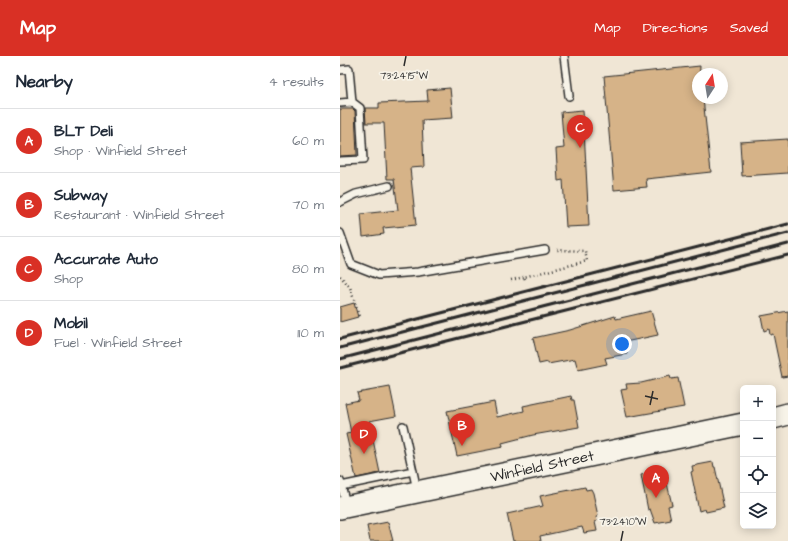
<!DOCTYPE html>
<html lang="en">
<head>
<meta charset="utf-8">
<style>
	body { margin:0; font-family:"Architects Daughter",sans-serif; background:#f6f6f7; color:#1f2937 }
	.controls { position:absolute; right:12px; bottom:12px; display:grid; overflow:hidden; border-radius:6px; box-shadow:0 2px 10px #0003 }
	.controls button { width:36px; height:36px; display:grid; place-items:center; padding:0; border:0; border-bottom:1px solid #e0e1e3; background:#fff; color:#1f2937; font:20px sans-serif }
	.compass { position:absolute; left:352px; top:12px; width:36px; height:36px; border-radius:50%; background:#fff; box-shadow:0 2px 10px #0003; rotate:12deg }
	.you { position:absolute; left:282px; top:288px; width:14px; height:14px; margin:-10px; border:3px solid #fff; border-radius:50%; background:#1a73e8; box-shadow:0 0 0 6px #1a73e833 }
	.badge { display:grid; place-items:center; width:26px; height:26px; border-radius:50%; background:#d93025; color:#fff; font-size:13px; font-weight:700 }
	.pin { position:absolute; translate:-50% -33px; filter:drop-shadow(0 1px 2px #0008) }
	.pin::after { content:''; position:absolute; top:21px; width:14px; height:12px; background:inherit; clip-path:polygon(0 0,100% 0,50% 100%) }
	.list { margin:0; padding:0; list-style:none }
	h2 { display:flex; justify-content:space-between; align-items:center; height:52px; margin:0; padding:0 16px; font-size:17px }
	h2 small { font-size:13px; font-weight:400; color:#747a83 }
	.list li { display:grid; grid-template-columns:26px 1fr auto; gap:12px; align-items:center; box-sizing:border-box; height:64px; padding:0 16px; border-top:1px solid #e0e1e3 }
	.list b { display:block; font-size:15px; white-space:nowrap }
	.list p { margin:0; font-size:13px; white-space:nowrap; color:#747a83 }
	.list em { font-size:13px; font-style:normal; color:#747a83 }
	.icon { flex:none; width:22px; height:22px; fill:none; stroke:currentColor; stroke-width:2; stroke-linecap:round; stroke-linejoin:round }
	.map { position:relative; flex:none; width:448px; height:485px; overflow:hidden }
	header { display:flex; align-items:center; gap:24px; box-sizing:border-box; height:56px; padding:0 20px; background:#d93025; color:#fff }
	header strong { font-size:19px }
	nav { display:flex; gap:22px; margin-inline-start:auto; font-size:14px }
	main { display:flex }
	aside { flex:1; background:#fff }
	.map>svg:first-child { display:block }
	.building { fill:#d6b388; stroke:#2b2b2b }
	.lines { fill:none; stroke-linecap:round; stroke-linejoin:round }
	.lane-casing { stroke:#2b2b2b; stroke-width:10 }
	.secondary-casing { stroke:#2b2b2b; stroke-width:24 }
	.path { stroke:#2b2b2b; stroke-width:2.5; stroke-dasharray:1 3; stroke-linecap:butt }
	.lane { stroke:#f7f3e8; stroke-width:7 }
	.secondary { stroke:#f7f3e8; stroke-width:21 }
	.rail { stroke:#2b2b2b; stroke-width:3 }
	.ticks { fill:none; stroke:#2b2b2b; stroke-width:1.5 }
	.labels { text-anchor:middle; stroke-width:3.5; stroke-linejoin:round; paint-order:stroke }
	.street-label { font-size:15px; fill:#2b2b2b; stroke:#f7f3e8 }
	.ticks-label { font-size:10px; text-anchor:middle; fill:#2b2b2b; stroke:#f7f3e8; stroke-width:3.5; stroke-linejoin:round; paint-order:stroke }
</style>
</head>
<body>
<header>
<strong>Map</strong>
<nav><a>Map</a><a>Directions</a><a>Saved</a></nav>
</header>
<main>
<aside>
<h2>Nearby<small>4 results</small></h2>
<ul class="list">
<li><span class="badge">A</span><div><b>BLT Deli</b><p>Shop · Winfield Street</p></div><em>60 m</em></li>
<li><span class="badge">B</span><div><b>Subway</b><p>Restaurant · Winfield Street</p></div><em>70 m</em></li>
<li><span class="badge">C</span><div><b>Accurate Auto</b><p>Shop</p></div><em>80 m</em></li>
<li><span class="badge">D</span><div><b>Mobil</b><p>Fuel · Winfield Street</p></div><em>110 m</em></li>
</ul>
</aside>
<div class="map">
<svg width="448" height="485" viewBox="0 0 448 485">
	<rect width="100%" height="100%" fill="#f0e6d5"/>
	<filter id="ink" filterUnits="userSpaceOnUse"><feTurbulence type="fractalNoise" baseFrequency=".025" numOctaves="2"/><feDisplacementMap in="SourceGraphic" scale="8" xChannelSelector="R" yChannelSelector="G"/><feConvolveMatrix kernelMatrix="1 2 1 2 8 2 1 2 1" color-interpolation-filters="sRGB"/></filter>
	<g filter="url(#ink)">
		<path class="building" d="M360 10 358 42H363L371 116 306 123 307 131 274 134 264 20Z
			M110 32 113 62 82 64 84 111 70 112 76 169 43 172 44 178 23 181 21 158 58 154 54 123H47L44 67H26L25 52H39V47L88 45 87 34Z
			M0 53H13L15 55 17 99 0 100Z
			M243 54 249 170 226 171 223 124 218 125 216 93 224 92 221 56Z
			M448 83V117L402 120 400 86Z
			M14 247 18 261 0 266V251Z
			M311 255 318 279 285 286 287 298 265 302 267 308 238 314 235 303 208 308V306L199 308 193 282 230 274 275 260 276 263Z
			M448 255V320L442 321 433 278 430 279 429 273 424 275 421 260Z
			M330 320 331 323 338 322 344 351 287 361 281 334 287 333 286 328 301 327Z
			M50 331 56 360 29 365 40 417 16 422 6 378 11 377 5 347 19 344 17 337Z
			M231 340 232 344H234L239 371 193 379 162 387 163 391 117 400 107 355 154 346 157 361 184 355 183 350Z
			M373 406 374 411H375L384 452 366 456 365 453 359 455 351 416 353 415 352 410Z
			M324 414 332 449 328 450 331 464 315 467 310 453 308 454 301 419Z
			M245 431 246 434 251 433 253 437 258 460 256 461 257 465 255 466 257 475 244 477 242 471 200 480 201 485H173L167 458 203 450 200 440Z
			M48 466 53 485H30L27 470Z"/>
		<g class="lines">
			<defs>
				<path id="lane" d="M224 0 229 40
					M0 14 9 13 12 46 0 47
					M0 105 23 104 20 52 12 46
					M0 146 16 138 49 130
					M0 177 11 208 39 219 78 216 205 194
					M63 370 77 434
					M0 425 6 448
					M1 430 73 415"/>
				<path id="secondary" d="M433 362 448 358
					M0 452 403 368"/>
			</defs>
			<use href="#lane" class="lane-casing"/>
			<use href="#secondary" class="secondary-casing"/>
			<path class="path" d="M0 220 10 231 19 260
				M185 223 184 221 247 205 245 195 217 194
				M171 224 184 221"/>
			<use href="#lane" class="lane"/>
			<use href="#secondary" class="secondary"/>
			<path class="rail" d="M0 283 448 168
				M0 292 448 177
				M0 303 448 188
				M0 312 448 199"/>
		</g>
	</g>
	<path class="ticks" d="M64 10 66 0M305 340 318 343M310 349 313 335M281 485 283 475"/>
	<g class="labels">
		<g class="street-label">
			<text transform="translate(202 410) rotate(-12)" y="5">Winfield Street</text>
		</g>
	</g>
	<g class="ticks-label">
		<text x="64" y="23">73°24'15"W</text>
		<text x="283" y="469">73°24'10"W</text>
	</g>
</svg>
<div class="controls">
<button>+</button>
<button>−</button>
<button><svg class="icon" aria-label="locate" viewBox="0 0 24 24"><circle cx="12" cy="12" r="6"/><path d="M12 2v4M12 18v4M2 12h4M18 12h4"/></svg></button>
<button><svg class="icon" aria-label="layers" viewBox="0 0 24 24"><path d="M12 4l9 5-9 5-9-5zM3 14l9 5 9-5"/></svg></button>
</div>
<svg class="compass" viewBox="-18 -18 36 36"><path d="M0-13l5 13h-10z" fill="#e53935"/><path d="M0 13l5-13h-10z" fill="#747a83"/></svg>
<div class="you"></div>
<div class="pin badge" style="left:316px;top:442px">A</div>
<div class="pin badge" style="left:122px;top:390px">B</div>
<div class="pin badge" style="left:240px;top:92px">C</div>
<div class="pin badge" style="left:24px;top:398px">D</div>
</div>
</main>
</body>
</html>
